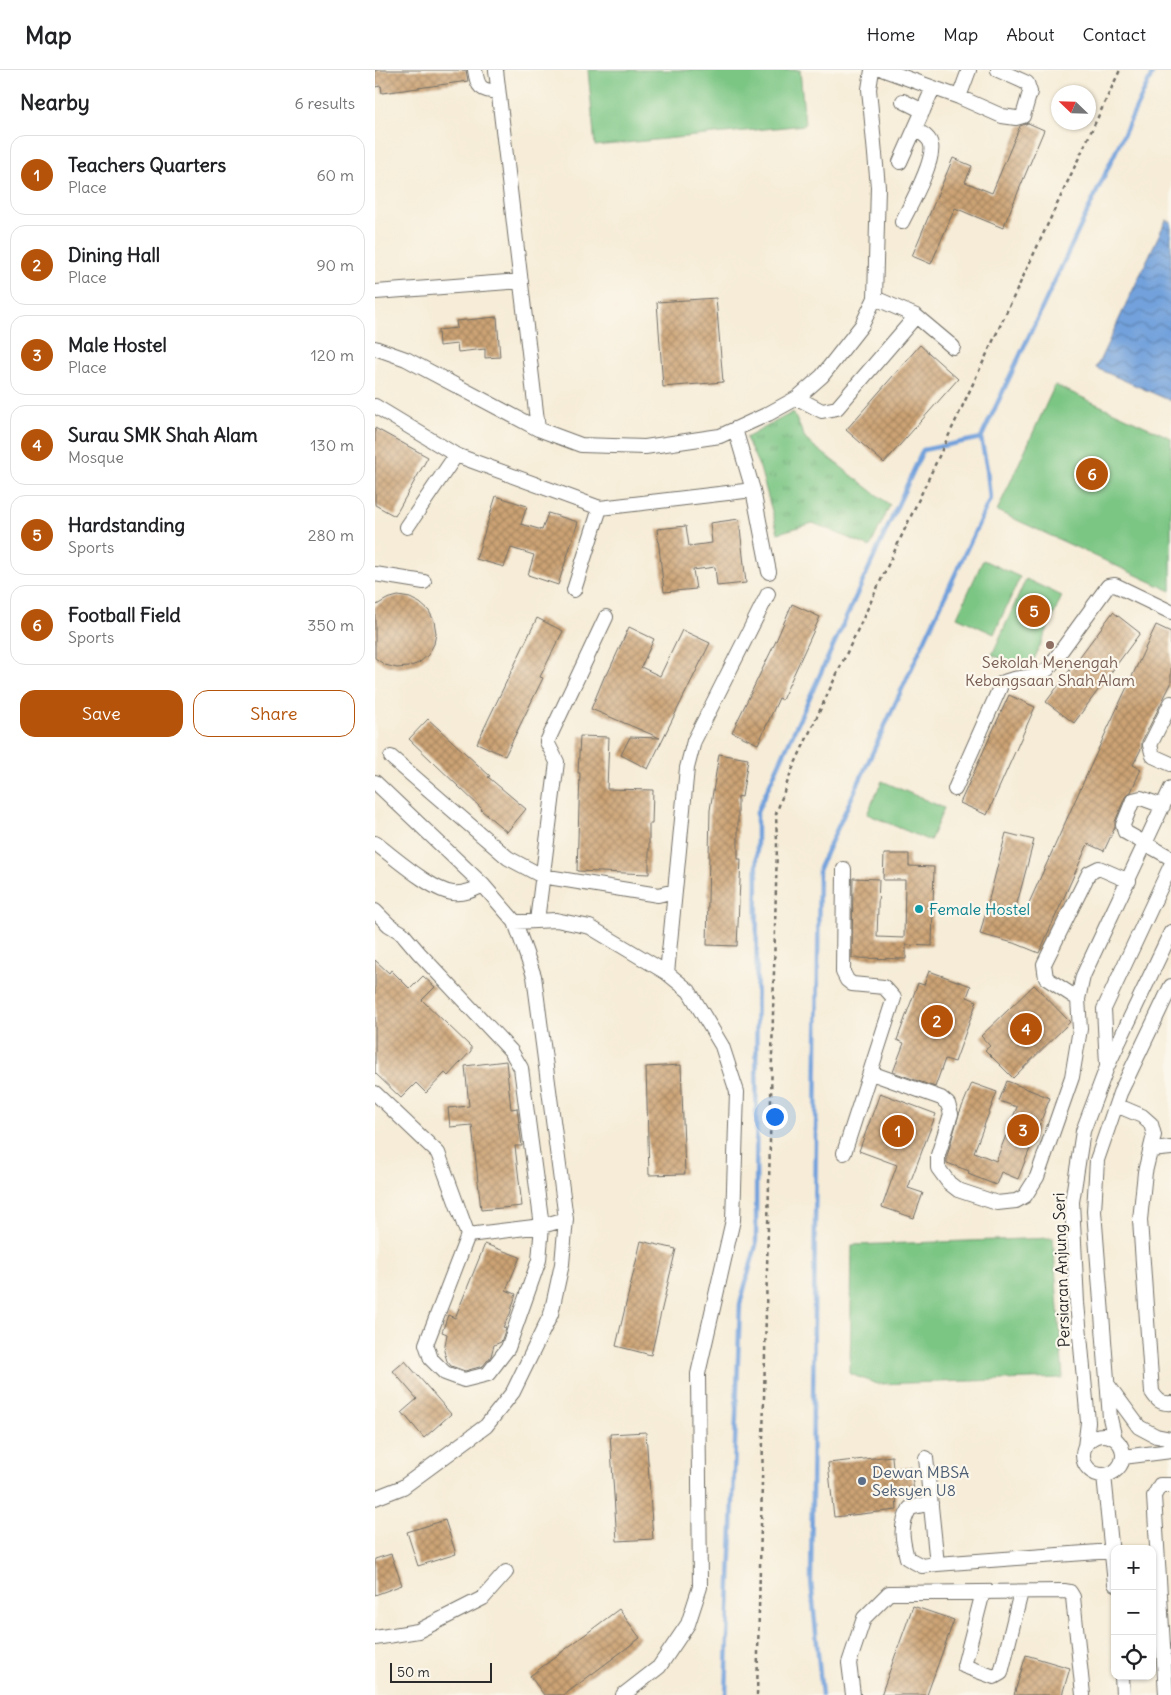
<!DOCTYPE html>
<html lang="en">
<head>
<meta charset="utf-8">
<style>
	body { margin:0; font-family:Delius,sans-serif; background:#f2f2f2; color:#202124 }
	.controls { position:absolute; right:15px; bottom:15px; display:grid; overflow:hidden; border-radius:10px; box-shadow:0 1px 4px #0004 }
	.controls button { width:45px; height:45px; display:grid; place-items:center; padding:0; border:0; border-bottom:1px solid #e0e0e0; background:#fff; color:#202124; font:25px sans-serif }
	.compass { position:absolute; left:676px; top:15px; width:45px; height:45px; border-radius:50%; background:#fff; box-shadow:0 1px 4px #0004; rotate:293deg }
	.scale { position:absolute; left:15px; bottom:12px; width:102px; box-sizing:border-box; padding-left:5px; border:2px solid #2b2b2b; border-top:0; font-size:14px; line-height:18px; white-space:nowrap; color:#2b2b2b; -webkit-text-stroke:4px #fbf7ec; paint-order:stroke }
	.you { position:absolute; left:399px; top:1046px; width:18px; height:18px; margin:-12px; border:4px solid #fff; border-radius:50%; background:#1a73e8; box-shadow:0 0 0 8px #1a73e833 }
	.badge { display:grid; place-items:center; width:32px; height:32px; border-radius:50%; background:#b45309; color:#fff; font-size:16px; font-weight:700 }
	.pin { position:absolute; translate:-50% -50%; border:2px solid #fff; box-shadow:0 1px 5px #0006 }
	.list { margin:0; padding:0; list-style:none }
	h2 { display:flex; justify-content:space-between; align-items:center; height:65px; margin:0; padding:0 20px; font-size:21px }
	h2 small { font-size:16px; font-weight:400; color:#757577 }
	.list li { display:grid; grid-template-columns:32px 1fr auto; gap:15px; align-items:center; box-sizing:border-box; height:80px; margin:0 10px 10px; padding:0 10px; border:1px solid #e0e0e0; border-radius:15px }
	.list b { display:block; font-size:19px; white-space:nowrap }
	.list p { margin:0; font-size:16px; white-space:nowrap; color:#757577 }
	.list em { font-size:16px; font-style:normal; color:#757577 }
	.actions { display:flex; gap:10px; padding:15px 20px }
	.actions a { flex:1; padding:11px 0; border:1px solid #b45309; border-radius:15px; text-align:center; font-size:18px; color:#b45309 }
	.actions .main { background:#b45309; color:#fff }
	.icon { flex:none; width:28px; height:28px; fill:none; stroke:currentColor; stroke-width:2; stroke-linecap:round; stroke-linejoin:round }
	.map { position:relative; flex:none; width:796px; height:1625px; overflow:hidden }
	header { display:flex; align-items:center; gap:30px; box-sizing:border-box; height:70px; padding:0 25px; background:#fff; border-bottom:1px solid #e0e0e0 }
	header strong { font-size:24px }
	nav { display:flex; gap:28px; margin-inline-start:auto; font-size:18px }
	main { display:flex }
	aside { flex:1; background:#fff }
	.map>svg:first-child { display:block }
	.park { fill:url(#park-tufts); stroke:#537858 }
	.pitch { fill:#7bc684; stroke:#537858 }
	.water { fill:url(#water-waves); stroke:#4e6683 }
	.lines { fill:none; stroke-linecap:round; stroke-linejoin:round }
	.stream { stroke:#72a1db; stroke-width:4.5 }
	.building { fill:url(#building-cross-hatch) }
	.minor-casing { stroke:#726f67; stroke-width:16 }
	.path { stroke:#726f67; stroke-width:2.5; stroke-dasharray:4 4; stroke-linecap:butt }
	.minor { stroke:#fff; stroke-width:14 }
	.education-dot { fill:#8d6e63; stroke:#fbf7ec; stroke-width:2 }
	.culture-dot { fill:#0f9aa8; stroke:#fbf7ec; stroke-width:2 }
	.service-dot { fill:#5c6f8a; stroke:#fbf7ec; stroke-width:2 }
	.labels { text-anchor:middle; stroke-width:4.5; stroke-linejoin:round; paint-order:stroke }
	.education-label { font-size:16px; fill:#785e54; stroke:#fbf7ec }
	.culture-label { font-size:16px; fill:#0d838f; stroke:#fbf7ec; text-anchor:start }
	.street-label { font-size:16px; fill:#2b2b2b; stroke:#fbf7ec }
	.service-label { font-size:16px; fill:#4e5e75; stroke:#fbf7ec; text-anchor:start }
</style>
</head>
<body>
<header>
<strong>Map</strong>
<nav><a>Home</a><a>Map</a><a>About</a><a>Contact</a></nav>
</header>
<main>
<aside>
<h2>Nearby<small>6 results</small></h2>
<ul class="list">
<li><span class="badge">1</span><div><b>Teachers Quarters</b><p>Place</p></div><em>60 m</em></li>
<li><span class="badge">2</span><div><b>Dining Hall</b><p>Place</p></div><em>90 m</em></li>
<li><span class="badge">3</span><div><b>Male Hostel</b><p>Place</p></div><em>120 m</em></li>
<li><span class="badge">4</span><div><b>Surau SMK Shah Alam</b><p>Mosque</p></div><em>130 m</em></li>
<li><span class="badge">5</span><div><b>Hardstanding</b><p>Sports</p></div><em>280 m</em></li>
<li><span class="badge">6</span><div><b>Football Field</b><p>Sports</p></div><em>350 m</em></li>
</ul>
<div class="actions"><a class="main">Save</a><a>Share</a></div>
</aside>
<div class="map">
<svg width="796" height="1625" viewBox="0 0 796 1625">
	<defs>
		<pattern id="park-tufts" width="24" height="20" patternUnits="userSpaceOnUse" patternTransform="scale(1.25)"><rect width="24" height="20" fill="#7bc684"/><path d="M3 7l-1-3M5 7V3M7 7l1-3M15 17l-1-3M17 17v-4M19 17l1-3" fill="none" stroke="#65a16c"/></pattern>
		<pattern id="water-waves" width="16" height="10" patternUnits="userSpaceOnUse" patternTransform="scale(1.25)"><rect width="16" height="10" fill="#72a1db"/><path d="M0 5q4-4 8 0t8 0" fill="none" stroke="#5e83b2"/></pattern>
		<pattern id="building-cross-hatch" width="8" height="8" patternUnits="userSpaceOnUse" patternTransform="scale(1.25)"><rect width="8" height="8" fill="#cca375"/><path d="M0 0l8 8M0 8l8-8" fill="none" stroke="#a68560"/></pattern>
	</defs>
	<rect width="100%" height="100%" fill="#fbf7ec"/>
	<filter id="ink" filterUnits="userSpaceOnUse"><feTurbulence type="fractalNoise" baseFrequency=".02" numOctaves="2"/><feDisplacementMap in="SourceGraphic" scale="10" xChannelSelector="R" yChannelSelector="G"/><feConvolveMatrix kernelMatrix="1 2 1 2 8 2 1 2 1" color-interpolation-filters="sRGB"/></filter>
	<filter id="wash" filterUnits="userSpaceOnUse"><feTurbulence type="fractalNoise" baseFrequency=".0096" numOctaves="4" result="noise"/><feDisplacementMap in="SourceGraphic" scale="20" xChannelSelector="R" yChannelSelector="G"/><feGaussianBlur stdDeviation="1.12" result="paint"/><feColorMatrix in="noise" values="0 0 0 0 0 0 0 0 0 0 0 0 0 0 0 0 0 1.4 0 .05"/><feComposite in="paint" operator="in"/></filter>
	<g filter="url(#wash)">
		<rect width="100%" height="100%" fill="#f6ecd7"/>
		<path class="park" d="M418 342 431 370 515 435 495 477 438 453 403 463 385 398 371 368Z"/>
		<path class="pitch" d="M213 0H425L430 55 220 76Z
			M680 315 796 368V521L622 441Z
			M608 490 645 507 619 564 582 547Z
			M651 509 687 526 654 601 617 585Z
			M507 711 569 738 555 771 492 744Z
			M678 1168 688 1308 502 1314 475 1304 477 1175Z"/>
		<path class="water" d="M791 150 796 152V331L721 298Z"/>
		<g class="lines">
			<path class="stream" d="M351 1625 365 1234 381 1175 382 742 548 380 606 368
				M447 1625 436 1511 444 798 615 429 612 399 606 368 779 0"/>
		</g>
		<g id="blocks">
			<path class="building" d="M0 0H91L93 11 7 23 6 16 0 17Z
				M653 53 669 60 628 158 580 138 556 194 537 186 578 88 597 96 590 112 617 123 645 56Z
				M341 228 348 312 288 317 282 232Z
				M122 247 125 287 110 288V279L83 282 82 274 64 276 63 260 82 258 81 251Z
				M545 275 583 309 509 393 471 360Z
				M0 358 53 387 20 446 0 435Z
				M121 426 152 436 146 454 167 460 173 443 203 452 183 515 153 505 159 485 136 478 129 497 101 489Z
				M364 449 371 513 342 516 340 497 318 500 321 519 289 522 282 459 311 456 314 476 337 473 335 453Z
				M23 526 35 528 45 533 54 541 59 551 61 563 59 574 53 585 44 593 33 597 22 598 10 595 0 588V536L12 529Z
				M417 534 445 547 407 630 404 628 383 674 357 662 401 571Z
				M738 542 765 563 699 653 671 632Z
				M162 548 188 561 165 607 168 608 130 686 102 673Z
				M781 555 796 562V614L767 671V677L758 695 766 699 756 722 750 727 740 752V757L729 781 713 774 664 883 642 874 605 864 631 763 659 770 640 841 649 844 731 662Z
				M254 557 279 569 266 597 285 606 307 560 335 573 273 699 246 685 255 667 285 668 216 639 230 605H232Z
				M634 625 660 637 612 745 585 733Z
				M53 649 115 706 113 707 151 739 132 762 106 740 107 739 34 669Z
				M205 666 234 667 232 719 278 720 277 754H274V804L202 801 205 703H203Z
				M344 684 373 689 367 727 363 726V789H366L362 876 332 875 335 740Z
				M509 784H534V796L559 797 557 876 531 875V889L477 888 478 808 504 809 502 867 529 868 530 810H508Z
				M0 890 14 903 16 900 35 919 48 906 60 917 47 930 96 977V981L73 1006 70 1003 51 1023 41 1013 26 1028 0 1003Z
				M554 901 596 916 592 927 602 931 580 992 570 989 560 1017 518 1002 529 973 522 970 543 913 549 915Z
				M659 915 695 952 638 1008 610 980 615 976 606 966Z
				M131 991 136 1039 142 1038 147 1076H140L147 1136 106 1140 97 1055 75 1057 73 1038 94 1036 90 996Z
				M306 995 310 1104 274 1105 271 997Z
				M632 1011 675 1028 643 1109 626 1102 621 1115 593 1104 594 1101 572 1093V1086L584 1044 597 1013 622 1022 599 1082 621 1091 642 1037 624 1031Z
				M505 1023 561 1044 533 1118 548 1123 539 1148 507 1137 522 1095 484 1081Z
				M266 1171 301 1179 276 1285 241 1276Z
				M110 1174 145 1187 131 1220 141 1224 135 1244 128 1257 131 1258 126 1272 119 1275 116 1286 108 1296 90 1301 76 1296 72 1291 69 1281 72 1264 67 1262 73 1245 80 1248Z
				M30 1291 76 1344 49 1368 27 1342 42 1329 18 1301Z
				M271 1362 278 1469 242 1471 235 1364Z
				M517 1386 518 1399 536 1397 539 1422 521 1424 522 1440 459 1447 453 1393Z
				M70 1450 81 1484 43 1496 32 1462Z
				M16 1484 27 1515 0 1525V1489Z
				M538 1536 579 1550 552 1625H506Z
				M244 1539 265 1568 189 1625H169L155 1606Z
				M651 1585 695 1598 687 1625H639Z"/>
		</g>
	</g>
	<g filter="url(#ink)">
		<use href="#blocks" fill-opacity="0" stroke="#726f67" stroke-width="1"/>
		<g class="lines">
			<defs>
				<path id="minor" d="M100 0C103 18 105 20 123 22
					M121 0 163 359
					M509 0 584 27 627 46 641 48 648 46 655 22 652 13 623 0
					M584 27 594 0
					M528 31 548 41
					M525 92 558 18
					M527 152C535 136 560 91 556 75 555 67 546 63 540 59
					M1 222 146 211
					M500 228 541 246 578 277
					M0 278 31 289 163 359 206 375 270 377 345 366 393 344 422 328 447 306 487 255 500 228 503 117 494 19 497 0
					M422 328 447 341 462 338 541 246
					M0 336 81 385 225 438 378 420 360 359
					M378 420 394 502
					M32 457 81 385
					M0 504 49 512
					M199 520 225 438
					M796 633 775 675 778 686 796 694
					M16 687 133 788 167 806 283 825 300 821
					M0 712 108 815 140 852 159 906 191 1149 187 1194 176 1244 138 1322 111 1356 28 1417 0 1428
					M580 719 627 613C644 604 658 611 673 599L733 516 740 515 796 542
					M788 736 766 728 758 730 748 755 750 762 796 788
					M0 773C18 786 57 821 78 823 90 824 98 820 108 815
					M469 799 468 902 472 910 477 914 509 917 519 928 469 1083
					M0 841 14 855 27 863 44 883 136 981 146 998 167 1156 164 1190 133 1278 113 1304 89 1310 70 1303 56 1289 51 1274 93 1165 167 1156 191 1149
					M162 851 182 692 172 672 231 547
					M140 852 181 850 215 857 292 903 314 921 347 976 362 1022 358 1150 323 1304 325 1517 313 1554 284 1597 248 1625
					M292 903 312 698 319 671 393 524
					M703 929 671 908 669 894 714 803 724 798 754 811
					M732 994 729 939 796 795
					M496 1003 566 1028 573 1034 576 1044 563 1085V1098L574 1113 583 1120 622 1133 641 1131 650 1126 662 1107 697 1007 705 959 703 929 708 906 796 718
					M0 1023 63 1083 93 1165
					M741 1035 767 1046 776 1054 779 1065 770 1102 765 1150 777 1322C782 1330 786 1334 796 1333
					M776 1080 796 1078
					M733 1315 764 1357 781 1366 796 1369
					M708 1385a20 20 0 1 1 40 0a20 20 0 1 1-40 0Z
					M740 1369 735 1348 719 1141 722 1090 745 1023 796 916
					M710 1377 713 1352 702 1233 697 1132 708 1061 732 997 796 862
					M748 1387 796 1381
					M551 1388 562 1494 737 1481
					M729 1405 740 1514
					M556 1433 535 1438C524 1457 527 1468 532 1488L547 1496 562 1494
					M608 1522 589 1596 619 1607 626 1603 646 1522
					M0 1568 43 1561 108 1528 131 1502
					M747 1606 748 1625
					M478 1625 474 1593 489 1548 514 1523 689 1521 695 1522 698 1527 708 1625
					M791 1625 779 1426 785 1415H796"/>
			</defs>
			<use href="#minor" class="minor-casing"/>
			<path class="path" d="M382 1625 402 773 401 744 416 702 745 0"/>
			<use href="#minor" class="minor"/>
		</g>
	</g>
	<circle class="education-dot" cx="675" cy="575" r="5"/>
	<circle class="culture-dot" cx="544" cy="839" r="5"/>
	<circle class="service-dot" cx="487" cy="1411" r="5"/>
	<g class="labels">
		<g class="education-label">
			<text x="675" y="598">Sekolah Menengah<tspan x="675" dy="18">Kebangsaan Shah Alam</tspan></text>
		</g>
		<g class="culture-label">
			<text x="554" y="845">Female Hostel</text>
		</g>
		<g class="street-label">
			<text transform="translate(686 1200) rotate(-92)" y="6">Persiaran Anjung Seri</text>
		</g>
		<g class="service-label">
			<text x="497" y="1408">Dewan MBSA<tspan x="497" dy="18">Seksyen U8</tspan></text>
		</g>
	</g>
</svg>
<div class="controls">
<button>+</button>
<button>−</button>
<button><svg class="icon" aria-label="locate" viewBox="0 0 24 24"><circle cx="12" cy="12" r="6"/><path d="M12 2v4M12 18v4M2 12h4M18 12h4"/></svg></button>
</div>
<svg class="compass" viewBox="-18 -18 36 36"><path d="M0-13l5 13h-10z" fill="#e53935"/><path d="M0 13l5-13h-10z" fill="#757577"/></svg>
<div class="scale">50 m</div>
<div class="you"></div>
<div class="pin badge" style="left:523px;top:1061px">1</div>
<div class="pin badge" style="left:562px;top:951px">2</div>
<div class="pin badge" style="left:648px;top:1060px">3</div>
<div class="pin badge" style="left:651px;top:959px">4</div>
<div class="pin badge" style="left:659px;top:541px">5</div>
<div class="pin badge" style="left:717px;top:404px">6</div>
</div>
</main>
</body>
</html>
